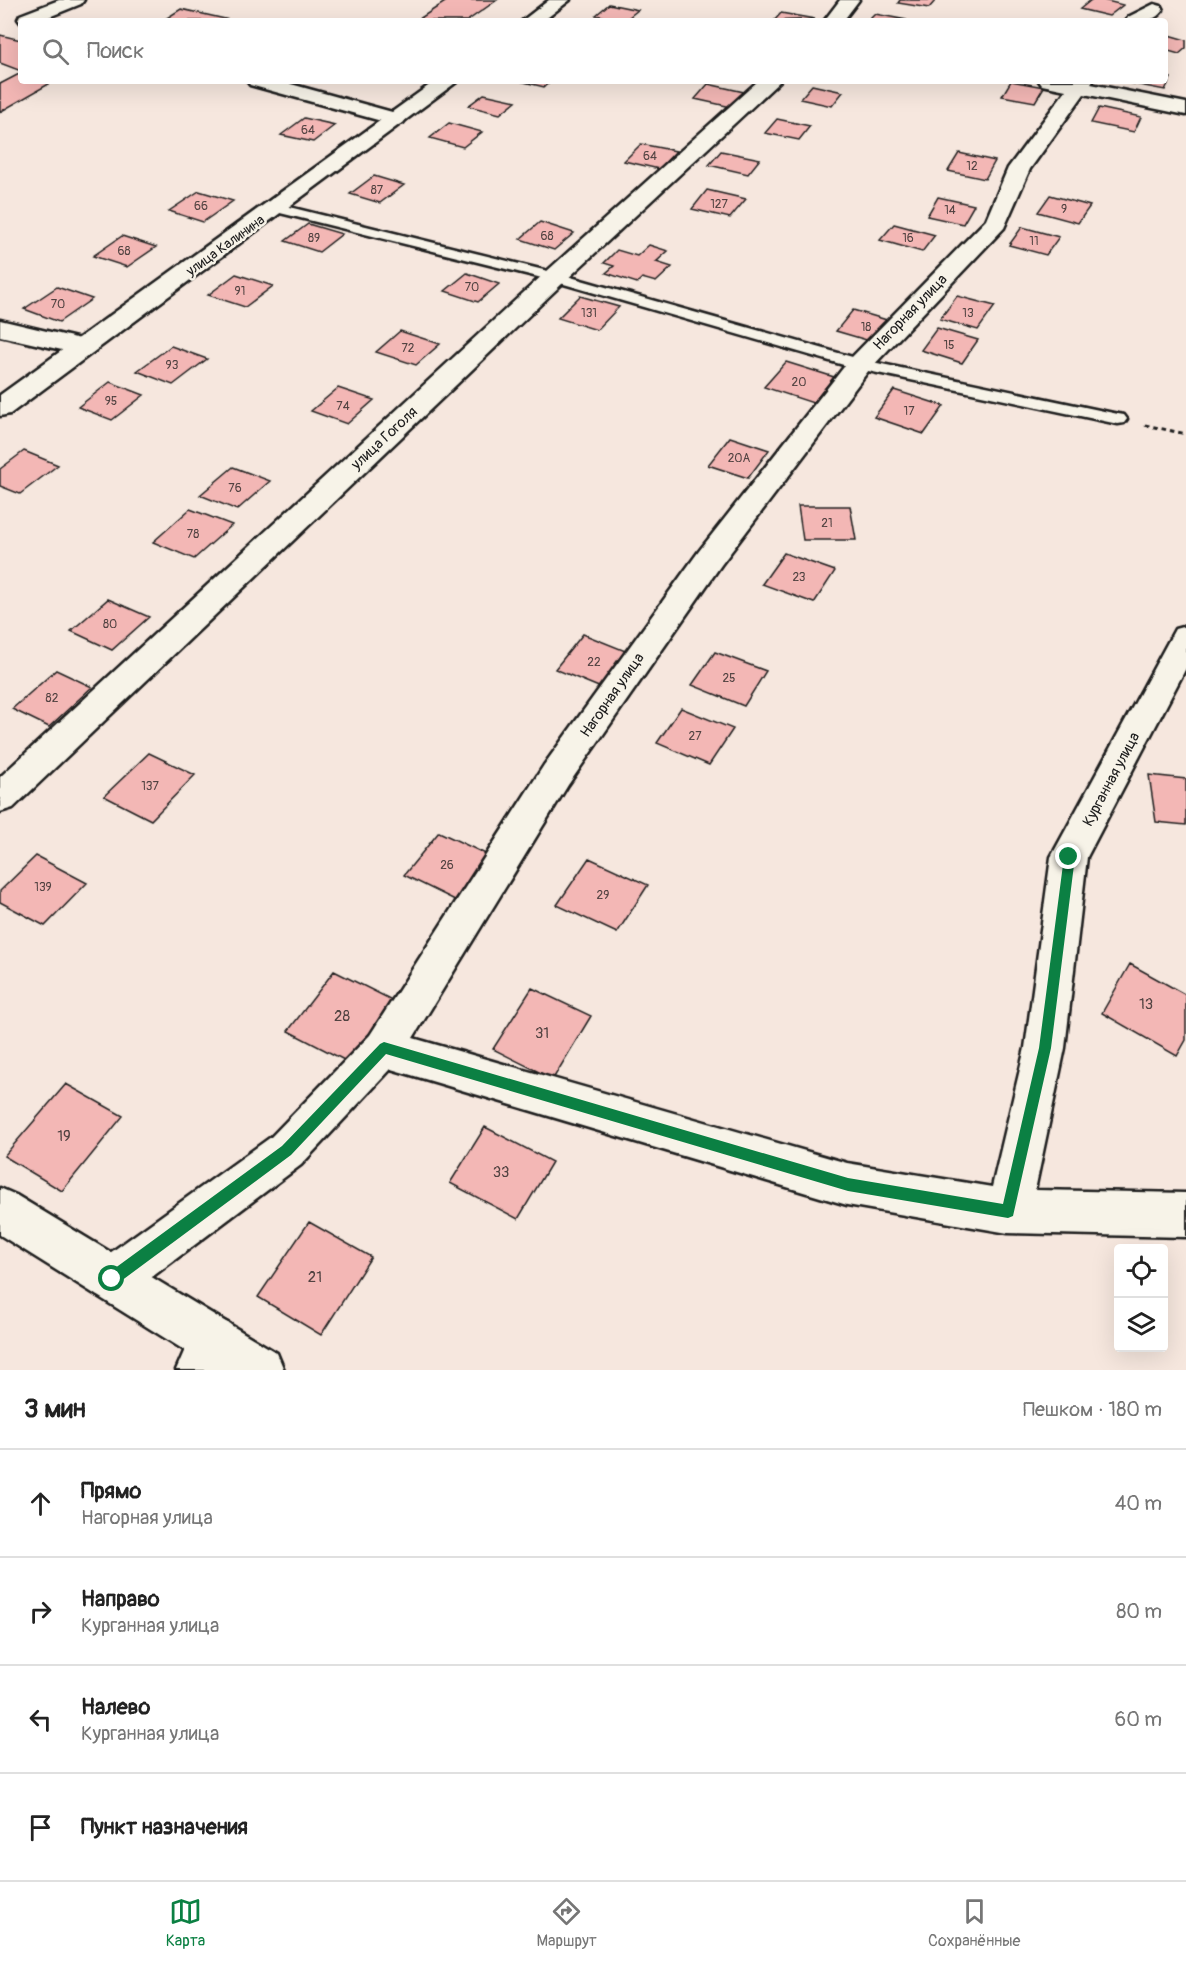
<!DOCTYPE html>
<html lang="ru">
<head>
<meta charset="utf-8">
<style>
	body { margin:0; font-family:Pangolin,sans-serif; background:#f6f6f6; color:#222 }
	.controls { position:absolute; right:18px; bottom:18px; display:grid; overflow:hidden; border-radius:6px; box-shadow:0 6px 24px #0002 }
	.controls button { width:54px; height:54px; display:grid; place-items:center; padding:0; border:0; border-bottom:2px solid #e0e0e0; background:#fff; color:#222; font:30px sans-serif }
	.stop { position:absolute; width:18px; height:18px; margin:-14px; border:4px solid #0b8043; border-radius:50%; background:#fff }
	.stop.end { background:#0b8043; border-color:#fff; box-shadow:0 2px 6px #0008 }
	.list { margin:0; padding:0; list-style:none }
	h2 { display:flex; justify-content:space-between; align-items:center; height:78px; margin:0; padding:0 24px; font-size:26px }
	h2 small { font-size:20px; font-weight:400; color:#767676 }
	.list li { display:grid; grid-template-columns:39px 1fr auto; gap:18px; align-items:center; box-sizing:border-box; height:108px; padding:0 24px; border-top:2px solid #e0e0e0 }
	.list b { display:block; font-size:22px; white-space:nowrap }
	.list p { margin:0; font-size:20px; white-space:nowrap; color:#767676 }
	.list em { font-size:20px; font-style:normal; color:#767676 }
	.icon { flex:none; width:33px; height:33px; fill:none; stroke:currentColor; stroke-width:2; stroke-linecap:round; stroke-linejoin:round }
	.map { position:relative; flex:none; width:1186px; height:1370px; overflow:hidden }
	.search { position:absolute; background:#fff; box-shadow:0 6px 24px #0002; left:18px; right:18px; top:18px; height:66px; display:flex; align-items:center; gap:15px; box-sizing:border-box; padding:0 21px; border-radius:6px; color:#767676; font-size:22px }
	.sheet { height:510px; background:#fff }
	nav { display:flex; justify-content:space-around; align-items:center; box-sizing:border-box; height:84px; border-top:2px solid #e0e0e0; background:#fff; font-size:16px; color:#767676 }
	nav a { display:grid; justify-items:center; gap:3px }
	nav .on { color:#0b8043 }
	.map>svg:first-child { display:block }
	.building { fill:#f3b7b5; stroke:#1c1c1c; stroke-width:1.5 }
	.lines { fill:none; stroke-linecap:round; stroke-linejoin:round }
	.lane-casing { stroke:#1c1c1c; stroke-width:5 }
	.street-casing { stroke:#1c1c1c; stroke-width:5 }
	.secondary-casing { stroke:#1c1c1c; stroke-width:5 }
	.path { stroke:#1c1c1c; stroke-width:3; stroke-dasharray:4.5 4; stroke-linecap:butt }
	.lane { fill:#f7f3e8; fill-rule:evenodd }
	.street { fill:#f7f3e8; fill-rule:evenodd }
	.secondary { fill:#f7f3e8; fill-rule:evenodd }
	.route { fill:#0b8043 }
	.labels { text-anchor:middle; stroke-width:5; stroke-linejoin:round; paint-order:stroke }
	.number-label { font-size:12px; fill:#524342 }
	.far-street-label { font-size:14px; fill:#1c1c1c; stroke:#f7f3e8 }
	.street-label { font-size:15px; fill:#1c1c1c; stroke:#f7f3e8 }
	.near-number-label { font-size:15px; fill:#524342 }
</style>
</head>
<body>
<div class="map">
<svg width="1186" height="1370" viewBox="0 0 1186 1370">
	<rect width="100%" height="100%" fill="#f6e7de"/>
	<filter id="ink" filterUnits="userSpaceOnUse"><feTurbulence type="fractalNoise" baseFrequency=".0167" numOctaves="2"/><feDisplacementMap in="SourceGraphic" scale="12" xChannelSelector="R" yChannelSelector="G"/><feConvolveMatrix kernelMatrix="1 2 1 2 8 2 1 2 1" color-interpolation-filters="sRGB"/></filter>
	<g filter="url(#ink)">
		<path class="building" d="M448 0H497L467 21H416Z
			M900 0H936L929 8 898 3Z
			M1091 0H1103L1123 5 1109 16 1080 9Z
			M609 4 638 10 624 21 596 15Z
			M181 9 234 21H162Z
			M781 13 815 19 774 21Z
			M875 14 907 20 868 21Z
			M1165 34 1186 40V48L1179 54 1165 50Z
			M0 35 21 40V71L0 63Z
			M21 73V81H54L0 112V84Z
			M1165 76 1171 78 1165 90 1124 82 1165 81Z
			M520 81H551L544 87Z
			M1011 81 1044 87 1035 102 1002 96Z
			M708 84 744 92 731 107 695 99Z
			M812 85 843 92 832 106 800 99Z
			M484 94 516 101 500 114 468 106Z
			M1099 108 1141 117 1134 132 1091 123Z
			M304 118 335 125 313 142 281 135Z
			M777 119 810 126 799 140 765 133Z
			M449 123 482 132 463 147 430 138Z
			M641 144 676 151 659 169 624 161Z
			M721 151 760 159 748 174 709 165Z
			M959 153 995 161 985 179 948 171Z
			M374 176 404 185 380 203 350 194Z
			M707 190 746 199 730 218 692 209Z
			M199 191 233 201 203 222 169 211Z
			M1050 195 1090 206 1078 223 1038 212Z
			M938 197 974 205 963 224 927 216Z
			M540 222 574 233 554 250 520 239Z
			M308 224 342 234 319 252 285 241Z
			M894 224 935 235 922 252 880 240Z
			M1022 227 1059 237 1046 255 1009 245Z
			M122 236 156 247 127 267 93 256Z
			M649 245 668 251 656 262 672 267 656 282 642 278 637 283 606 273 614 266 604 263 617 250 637 256Z
			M467 273 499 284 478 302 445 291Z
			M236 274 273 286 245 307 208 295Z
			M57 287 92 299 59 322 24 309Z
			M580 296 619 307 597 330 558 318Z
			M957 296 995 306 978 330 940 319Z
			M853 310 897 323 880 344 836 331Z
			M937 328 978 340 962 363 921 350Z
			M400 331 440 344 416 365 376 352Z
			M171 346 207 359 173 385 137 371Z
			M786 362 834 377 813 403 764 387Z
			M110 382 144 395 112 420 78 407Z
			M338 388 374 400 347 424 311 411Z
			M894 390 944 406 924 434 874 417Z
			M730 437 769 450 748 478 708 465Z
			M24 451 58 465 20 494 0 486V469Z
			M233 467 270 481 237 510 200 495Z
			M798 506H850L856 540H803Z
			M190 509 232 525 194 559 153 542Z
			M784 553 835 571 814 603 762 584Z
			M108 599 149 617 112 650 71 631Z
			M583 634 633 654 606 690 555 669Z
			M715 652 766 671 744 706 692 685Z
			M56 670 92 687 49 727 12 709Z
			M681 708 733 729 709 765 657 743Z
			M149 753 195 775 151 820 104 796Z
			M1149 775 1186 779V825L1156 822Z
			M439 832 488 855 455 900 404 875Z
			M36 856 87 883 45 926 0 902V891Z
			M589 858 648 885 617 933 557 905Z
			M1130 964 1186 995V1040L1177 1056 1102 1013Z
			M334 971 394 1001 350 1063 288 1031Z
			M532 988 591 1016 553 1079 493 1049Z
			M66 1084 123 1116 62 1191 4 1156Z
			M485 1127 552 1162 518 1219 450 1183Z
			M309 1222 371 1257 321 1335 258 1297Z"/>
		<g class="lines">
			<defs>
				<path id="lane" d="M277 204 560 274 863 360 1118 414 1124 415 1127 419 1124 423 1118 424 854 368 550 280 272 211 270 208 272 205Z"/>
				<path id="street" d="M59 0H84L81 4 39 21H21V23L18 19 20 15Z
					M840 0H859L843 21H824Z
					M1154 4 1161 6 1163 10C1154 23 1140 21 1126 21L1128 17Z
					M247 81H280L403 115 406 119 403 123 396 125 250 85Z
					M758 81H780L564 282 13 808 0 812V777L546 272Z
					M1039 81H1093L1091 84 1186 103V115L1084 94 1030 169 1004 228 869 370 721 565 568 785 413 1038 847 1163 992 1187 1025 1048 1051 857 1175 629 1186 626V668L1087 857 1065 1048 1035 1190 1186 1193V1237L1008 1233 847 1205 391 1069 301 1165 128 1295 112 1302 96 1295 89 1279 96 1263 271 1137 370 1035 544 765 699 551 851 358 986 220 1008 168 1066 90 1042 85Z
					M0 320 93 342 97 347 93 352 84 355 0 336Z
					M213 1317 230 1324 237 1341 224 1370H176L196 1324Z"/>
				<path id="secondary" d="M549 0H570L543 21H522Z
					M435 81H458L10 414 0 416V395Z
					M0 1188 16 1195 277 1353 284 1370H216L0 1235Z"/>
			</defs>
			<use href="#lane" class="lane-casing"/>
			<use href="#street" class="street-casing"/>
			<use href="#secondary" class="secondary-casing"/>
			<path class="path" d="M1145 425 1186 434"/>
			<use href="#lane" class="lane"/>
			<use href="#street" class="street"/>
			<use href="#secondary" class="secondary"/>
		</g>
	</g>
	<path class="route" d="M1069 853 1075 857 1051 1048 1013 1216 1008 1218 848 1191 386 1054 291 1155 117 1284 112 1286 107 1284 105 1279 107 1274 282 1146 380 1044 384 1042 848 1178 1003 1204 1039 1048 1064 857Z"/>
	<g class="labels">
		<g class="number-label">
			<text x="308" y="134">64</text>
			<text x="650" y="160">64</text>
			<text x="972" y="170">12</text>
			<text x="377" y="194">87</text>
			<text x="719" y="208">127</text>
			<text x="201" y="210">66</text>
			<text x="1064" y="213">9</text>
			<text x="950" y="214">14</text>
			<text x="547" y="240">68</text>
			<text x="314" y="242">89</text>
			<text x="908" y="242">16</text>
			<text x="1034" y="245">11</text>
			<text x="124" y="255">68</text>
			<text x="472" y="291">70</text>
			<text x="240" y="295">91</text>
			<text x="58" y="308">70</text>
			<text x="589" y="317">131</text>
			<text x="968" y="317">13</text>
			<text x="866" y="331">18</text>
			<text x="949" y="349">15</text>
			<text x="408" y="352">72</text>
			<text x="172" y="369">93</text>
			<text x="799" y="386">20</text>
			<text x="111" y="405">95</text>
			<text x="343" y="410">74</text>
			<text x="909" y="415">17</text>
			<text x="739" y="462">20А</text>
			<text x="235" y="492">76</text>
			<text x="827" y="527">21</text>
			<text x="193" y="538">78</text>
			<text x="799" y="581">23</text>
			<text x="110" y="628">80</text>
			<text x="594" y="666">22</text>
			<text x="729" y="682">25</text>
			<text x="52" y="702">82</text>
			<text x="695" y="740">27</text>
			<text x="150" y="790">137</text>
			<text x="447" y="869">26</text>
			<text x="43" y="891">139</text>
			<text x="603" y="899">29</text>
		</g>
		<g class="far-street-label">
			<text transform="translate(225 245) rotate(-36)" y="5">улица Калинина</text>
		</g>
		<g class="street-label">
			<text transform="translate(910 312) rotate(-46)" y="5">Нагорная улица</text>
			<text transform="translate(384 438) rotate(-43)" y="5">улица Гоголя</text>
			<text transform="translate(612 695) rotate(-55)" y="5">Нагорная улица</text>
			<text transform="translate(1111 779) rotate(-62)" y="5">Курганная улица</text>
		</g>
		<g class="near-number-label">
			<text x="1146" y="1009">13</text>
			<text x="342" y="1021">28</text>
			<text x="542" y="1038">31</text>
			<text x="64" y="1141">19</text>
			<text x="501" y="1177">33</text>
			<text x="315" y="1282">21</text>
		</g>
	</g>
</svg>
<div class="controls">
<button><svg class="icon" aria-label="locate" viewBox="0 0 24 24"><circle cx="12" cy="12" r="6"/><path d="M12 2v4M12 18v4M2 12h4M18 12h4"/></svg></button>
<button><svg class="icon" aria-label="layers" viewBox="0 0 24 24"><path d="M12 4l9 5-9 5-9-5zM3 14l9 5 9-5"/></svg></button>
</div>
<div class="stop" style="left:112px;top:1279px"></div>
<div class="stop end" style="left:1069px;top:857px"></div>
<div class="search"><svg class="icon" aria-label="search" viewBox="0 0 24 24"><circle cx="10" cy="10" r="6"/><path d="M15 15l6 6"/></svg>Поиск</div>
</div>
<section class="sheet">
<h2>3 мин<small>Пешком · 180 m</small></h2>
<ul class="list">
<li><svg class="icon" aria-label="ahead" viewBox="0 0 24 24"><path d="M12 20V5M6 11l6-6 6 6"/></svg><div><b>Прямо</b><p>Нагорная улица</p></div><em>40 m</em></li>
<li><svg class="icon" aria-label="right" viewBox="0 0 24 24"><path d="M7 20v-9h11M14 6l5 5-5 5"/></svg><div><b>Направо</b><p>Курганная улица</p></div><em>80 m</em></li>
<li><svg class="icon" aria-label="left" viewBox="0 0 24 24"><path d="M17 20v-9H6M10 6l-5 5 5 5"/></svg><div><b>Налево</b><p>Курганная улица</p></div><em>60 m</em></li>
<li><svg class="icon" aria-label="arrive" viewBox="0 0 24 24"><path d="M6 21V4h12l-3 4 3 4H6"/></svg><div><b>Пункт назначения</b></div></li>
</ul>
</section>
<nav>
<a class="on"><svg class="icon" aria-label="map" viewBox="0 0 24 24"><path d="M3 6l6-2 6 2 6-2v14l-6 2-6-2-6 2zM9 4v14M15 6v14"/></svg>Карта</a>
<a><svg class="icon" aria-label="directions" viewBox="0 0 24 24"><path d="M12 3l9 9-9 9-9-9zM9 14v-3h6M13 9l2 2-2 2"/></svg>Маршрут</a>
<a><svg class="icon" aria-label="saved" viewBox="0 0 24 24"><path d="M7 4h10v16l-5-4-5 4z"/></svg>Сохранённые</a>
</nav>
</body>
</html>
